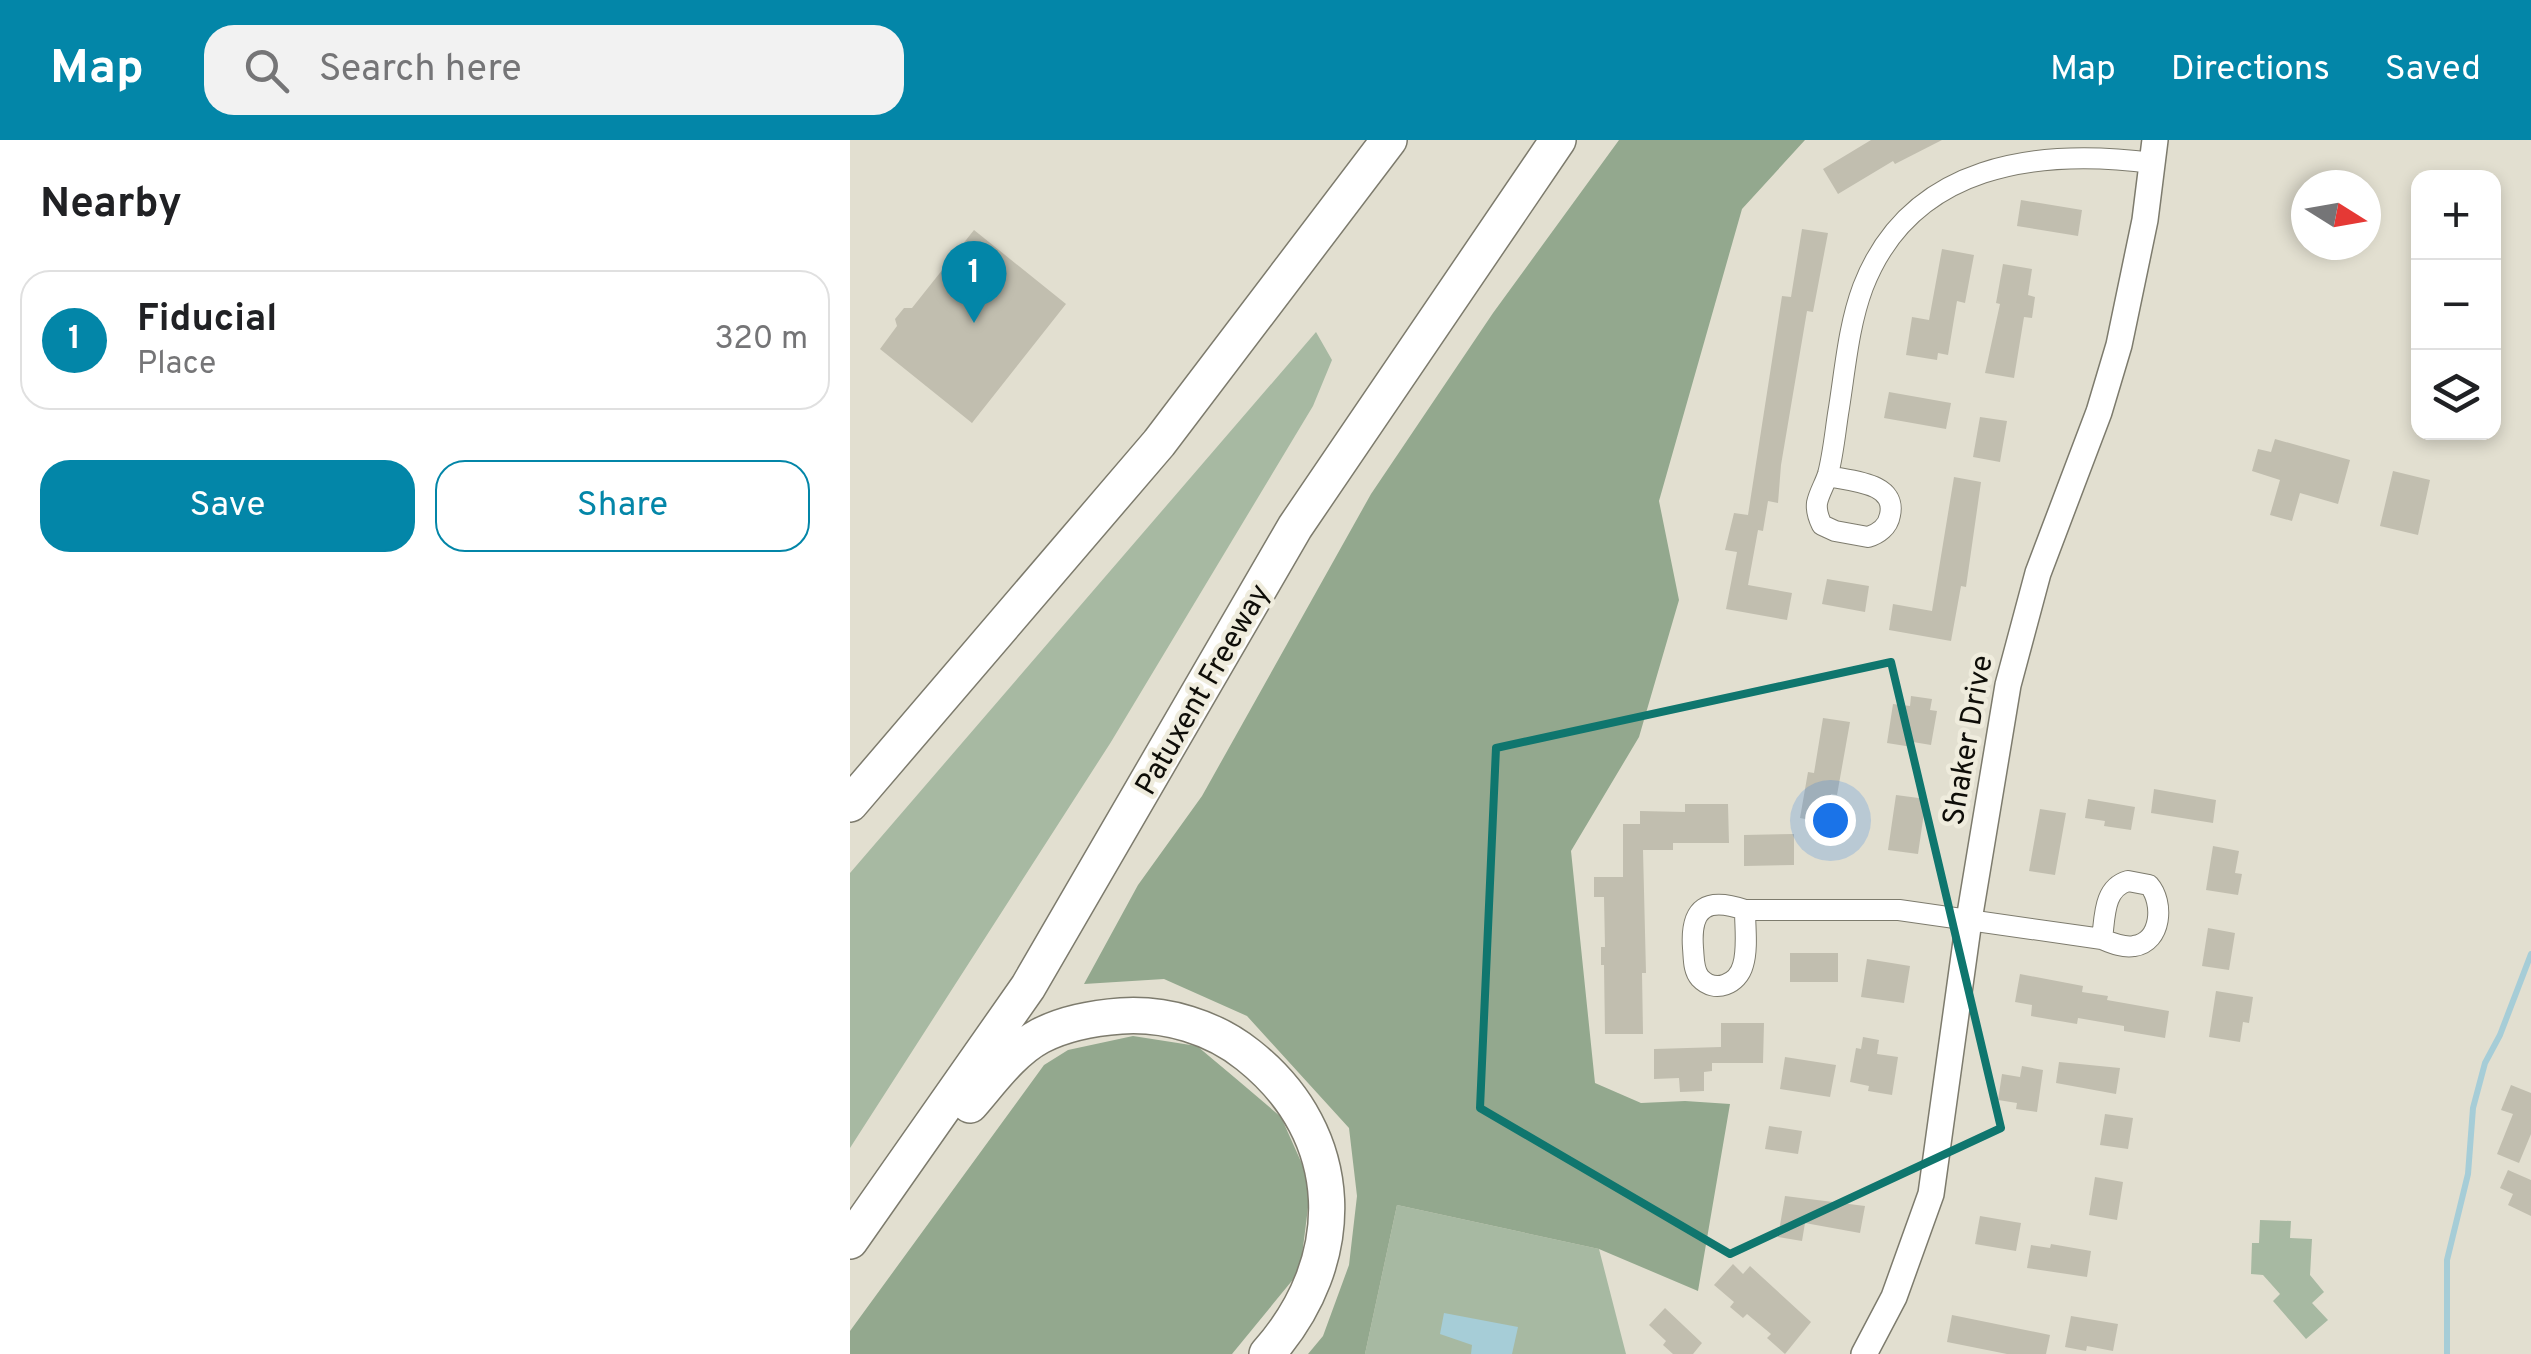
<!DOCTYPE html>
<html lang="en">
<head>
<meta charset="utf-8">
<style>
	body { margin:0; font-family:Overpass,sans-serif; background:#f2f2f2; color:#202124 }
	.controls { position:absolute; right:30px; top:30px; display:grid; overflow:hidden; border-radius:20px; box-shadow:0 5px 15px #0003 }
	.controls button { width:90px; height:90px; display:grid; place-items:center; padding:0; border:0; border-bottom:2px solid #e0e0e0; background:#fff; color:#202124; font:50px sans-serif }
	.compass { position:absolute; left:1441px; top:30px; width:90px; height:90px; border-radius:50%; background:#fff; box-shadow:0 5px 15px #0003; rotate:101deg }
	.you { position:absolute; left:980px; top:680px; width:35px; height:35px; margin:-25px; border:8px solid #fff; border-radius:50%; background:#1a73e8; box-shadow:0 0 0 15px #1a73e833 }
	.badge { display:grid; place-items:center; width:65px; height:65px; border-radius:50%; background:#0386a8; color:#fff; font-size:32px; font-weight:700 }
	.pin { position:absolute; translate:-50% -82px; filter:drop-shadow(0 2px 5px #0008) }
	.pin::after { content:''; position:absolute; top:52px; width:35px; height:30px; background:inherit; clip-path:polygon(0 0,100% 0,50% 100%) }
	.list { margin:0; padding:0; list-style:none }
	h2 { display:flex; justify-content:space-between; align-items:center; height:130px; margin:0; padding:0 40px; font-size:42px }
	h2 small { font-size:32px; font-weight:400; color:#757577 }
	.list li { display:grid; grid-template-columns:65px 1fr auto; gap:30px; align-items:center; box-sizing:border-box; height:140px; margin:0 20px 20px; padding:0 20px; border:2px solid #e0e0e0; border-radius:30px }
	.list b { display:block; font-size:38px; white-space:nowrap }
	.list p { margin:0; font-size:32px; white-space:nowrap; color:#757577 }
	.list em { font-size:32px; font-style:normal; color:#757577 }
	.actions { display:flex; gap:20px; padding:30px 40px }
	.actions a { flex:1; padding:22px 0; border:2px solid #0386a8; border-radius:30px; text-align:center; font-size:35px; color:#0386a8 }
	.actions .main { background:#0386a8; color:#fff }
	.icon { flex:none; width:55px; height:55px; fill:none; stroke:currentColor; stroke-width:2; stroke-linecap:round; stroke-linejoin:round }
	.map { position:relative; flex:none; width:1681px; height:1214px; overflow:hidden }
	header { display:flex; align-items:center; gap:60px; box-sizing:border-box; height:140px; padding:0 50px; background:#0386a8; color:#fff }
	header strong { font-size:48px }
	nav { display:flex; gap:55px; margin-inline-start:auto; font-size:35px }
	.search { width:700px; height:90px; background:#f2f2f2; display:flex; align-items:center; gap:25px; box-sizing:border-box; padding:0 35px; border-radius:30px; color:#757577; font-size:38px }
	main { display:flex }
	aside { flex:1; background:#fff }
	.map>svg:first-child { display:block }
	.green { fill:#a7b9a2 }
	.forest { fill:#93a88e }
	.water { fill:#a6cdd7 }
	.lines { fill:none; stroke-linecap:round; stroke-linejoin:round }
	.stream { stroke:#a6cdd7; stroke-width:6 }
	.building { fill:#c1beaf }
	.minor-casing { stroke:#7d7b6d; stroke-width:22 }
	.tertiary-casing { stroke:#7d7b6d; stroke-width:28 }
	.motorway-casing { stroke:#7d7b6d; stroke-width:38 }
	.minor { stroke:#fff; stroke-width:20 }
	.tertiary { stroke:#fff; stroke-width:25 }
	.motorway { stroke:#fff; stroke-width:35 }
	.marked { fill:none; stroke:#0f766e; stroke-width:8; stroke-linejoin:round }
	.labels { text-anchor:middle; stroke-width:9; stroke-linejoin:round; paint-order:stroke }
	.street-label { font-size:30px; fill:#0e0d08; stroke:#efecdd }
</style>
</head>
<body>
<header>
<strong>Map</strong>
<div class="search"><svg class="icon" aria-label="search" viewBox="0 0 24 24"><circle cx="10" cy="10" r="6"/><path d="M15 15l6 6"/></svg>Search here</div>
<nav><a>Map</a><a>Directions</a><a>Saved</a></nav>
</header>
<main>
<aside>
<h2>Nearby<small></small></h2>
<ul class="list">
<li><span class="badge">1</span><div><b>Fiducial</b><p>Place</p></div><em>320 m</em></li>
</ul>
<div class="actions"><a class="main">Save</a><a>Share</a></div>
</aside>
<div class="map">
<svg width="1681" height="1214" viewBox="0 0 1681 1214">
	<rect width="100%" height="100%" fill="#e2dfd0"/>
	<path class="green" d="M466 192 482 220 463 266 261 602 0 1008V733Z
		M547 1065 749 1109 776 1214H515Z
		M1410 1080 1441 1081 1440 1098 1462 1099 1460 1135 1474 1152 1462 1163 1478 1180 1456 1199 1423 1161 1430 1154 1413 1135 1401 1134 1402 1103H1409Z"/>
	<path class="forest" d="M769 0H955L892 69 809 361 829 460 789 597 721 711 745 943 791 963 835 961 880 964 848 1151 749 1109 547 1065 515 1214H458L473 1196 499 1125 507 1056 499 988 397 876 314 839 234 844 288 745 352 656 521 354 643 173Z
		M283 896 347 906 384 937 431 977 461 1044 450 1131 382 1214H0V1191L194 925 218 910Z"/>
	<path class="water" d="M594 1173 668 1187 662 1214H621L622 1205 590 1194Z"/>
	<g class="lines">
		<path class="stream" d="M1597 1214V1120L1618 1034 1623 968 1635 923 1650 895 1681 814"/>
	</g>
	<path class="building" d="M1021 0H1092L1045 24 1043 21 988 54 973 29Z
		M1171 60 1232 70 1228 96 1167 86Z
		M952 89 978 93 963 172 957 171 931 325 928 363 918 361 913 391 908 390 898 445 942 453 937 480 876 469 887 412 875 410 884 373 898 375 932 156 941 157Z
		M124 90 216 164 122 283 30 209 47 186 45 179 54 168H62Z
		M1092 109 1124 115 1115 163 1107 161 1098 215 1088 213 1087 220 1056 215 1062 177 1079 180Z
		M1153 124 1182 129 1178 155 1185 157 1182 178 1174 177 1164 238 1135 233 1150 164 1146 163Z
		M1039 252 1101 263 1096 289 1034 278Z
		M1130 277 1157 281 1150 322 1123 317Z
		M1425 299 1500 320 1488 364 1450 353 1442 381 1420 375 1430 340 1402 331 1408 309 1421 312Z
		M1543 331 1580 340 1568 395 1530 386Z
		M1104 337 1131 342 1116 447 1111 446 1101 501 1039 490 1043 464 1082 471Z
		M977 439 1019 446 1015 472 972 464Z
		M1061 556 1082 559 1080 570 1087 571 1081 605 1063 602 1062 607 1037 603 1043 564 1060 566Z
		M973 578 1000 582 987 655 981 654 976 683 950 678 958 632 964 633Z
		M1304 649 1366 660 1363 683 1301 673Z
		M1046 655 1076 659 1068 714 1038 710Z
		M1238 659 1285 667 1281 690 1254 686 1255 681 1235 678Z
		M835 664H878L879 703H823V710H793L796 833H792L793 894H755L754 825H751V807H755L754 757H744V737H773V684H790V671L835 672Z
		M1190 669 1216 673 1205 735 1179 731Z
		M944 694V725L894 726V695Z
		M1363 706 1389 711 1385 733 1392 734 1388 755 1356 750Z
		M1358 788 1385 793 1379 830 1352 826Z
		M940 813H988V842H940Z
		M1017 819 1060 826 1054 863 1011 857Z
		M1170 834 1233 846 1232 852 1258 856 1257 860 1319 871 1315 898 1274 891V886L1228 878 1227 884 1181 876 1182 865 1165 862Z
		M1366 851 1403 857 1399 883 1393 882 1390 902 1359 897Z
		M871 883H914L913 923H862V931L854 932V951L830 952 829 938 804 939V909L871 907Z
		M1013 897 1029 900 1027 914 1048 917 1042 955 1018 951 1019 946 1000 942 1006 908 1011 909Z
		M935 917 986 925 980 957 930 949Z
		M1209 922 1270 928 1266 954 1206 943Z
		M1172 926 1193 930 1187 972 1166 969 1167 963 1148 960 1152 934 1170 937Z
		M1661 945 1681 953V994L1669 1023 1647 1014 1663 974 1651 970Z
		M1255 974 1283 978 1278 1009 1250 1005Z
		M919 986 952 991 948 1014 915 1009Z
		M1658 1030 1681 1040V1076L1658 1065 1663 1054 1650 1048Z
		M1245 1037 1273 1042 1267 1080 1239 1075Z
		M935 1056 1015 1066 1010 1093 955 1083 952 1101 928 1097Z
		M1130 1076 1171 1083 1166 1111 1125 1104Z
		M1201 1104 1241 1111 1237 1137 1177 1128 1181 1105 1200 1108Z
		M883 1124 893 1134 900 1126 961 1182 935 1214 917 1198 921 1194 897 1174 893 1178 880 1167 884 1162 864 1145Z
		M815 1168 852 1203 843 1214H823L813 1205 816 1201 799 1185Z
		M1102 1175 1200 1195 1196 1214H1157L1097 1202Z
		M1221 1176 1268 1184 1263 1211 1237 1206 1236 1211 1215 1207Z"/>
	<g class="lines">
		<defs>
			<path id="minor" d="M978 336C1000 341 1047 342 1040 375 1038 387 1028 394 1018 397L985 391 972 385C968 377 966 371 967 363 969 353 975 344 978 334 983 315 985 294 988 274 995 232 998 187 1013 147 1061 23 1188 8 1303 23
				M895 770C857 757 840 767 843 808 844 818 843 830 850 838 865 854 888 844 893 825 898 809 895 787 895 770H1049L1252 799C1262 803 1273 808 1284 806 1312 802 1314 762 1299 745L1278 741C1253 748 1255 778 1252 799"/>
			<path id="tertiary" d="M1014 1214 1044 1157 1081 1054 1119 780 1158 545 1188 433 1249 272 1269 205 1295 80 1305 0"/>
			<path id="motorway" d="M0 664 309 303 539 0
				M120 965C141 941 162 911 190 896 215 883 243 878 271 876 316 873 363 887 398 915 499 995 500 1121 417 1214
				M0 1101 178 847 445 387 708 0"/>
		</defs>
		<use href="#minor" class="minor-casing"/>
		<use href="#tertiary" class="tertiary-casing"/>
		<use href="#motorway" class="motorway-casing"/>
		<use href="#minor" class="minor"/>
		<use href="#tertiary" class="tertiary"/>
		<use href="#motorway" class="motorway"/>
	</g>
	<path class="marked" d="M1041 522 1151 988 880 1114 630 968 646 608Z"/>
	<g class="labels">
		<g class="street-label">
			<text transform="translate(352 549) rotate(-60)" y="10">Patuxent Freeway</text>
			<text transform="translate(1117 600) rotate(-80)" y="10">Shaker Drive</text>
		</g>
	</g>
</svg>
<div class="controls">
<button>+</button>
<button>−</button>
<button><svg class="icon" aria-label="layers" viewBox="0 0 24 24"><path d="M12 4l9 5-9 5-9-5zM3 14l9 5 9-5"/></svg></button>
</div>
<svg class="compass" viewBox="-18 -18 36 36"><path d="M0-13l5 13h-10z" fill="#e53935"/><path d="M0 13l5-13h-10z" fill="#757577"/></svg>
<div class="you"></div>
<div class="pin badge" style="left:124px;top:183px">1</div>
</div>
</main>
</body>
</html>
